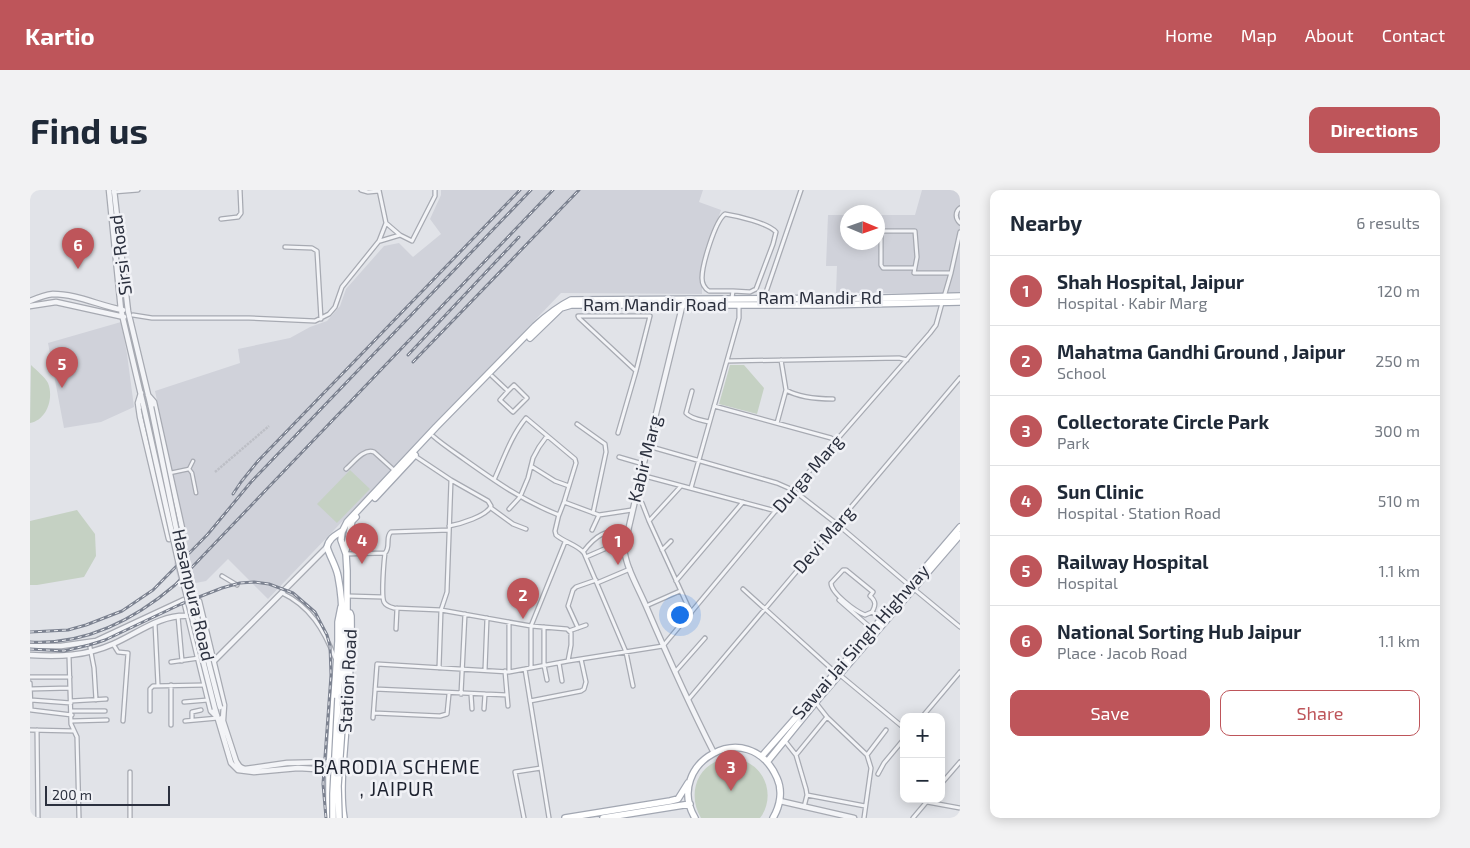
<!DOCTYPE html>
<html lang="en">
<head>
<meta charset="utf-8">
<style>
	body { margin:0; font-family:"Exo 2",sans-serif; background:#f2f2f3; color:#1f2937 }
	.controls { position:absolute; right:15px; bottom:15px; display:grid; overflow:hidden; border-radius:10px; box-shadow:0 2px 12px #0003 }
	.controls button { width:45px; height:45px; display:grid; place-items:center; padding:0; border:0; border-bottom:1px solid #e0e1e3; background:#fff; color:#1f2937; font:25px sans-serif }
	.compass { position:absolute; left:810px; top:15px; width:45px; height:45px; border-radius:50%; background:#fff; box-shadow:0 2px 12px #0003; rotate:92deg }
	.scale { position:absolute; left:15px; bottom:12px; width:125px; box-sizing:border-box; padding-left:5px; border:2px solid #2b303e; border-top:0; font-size:14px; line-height:18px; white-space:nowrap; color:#2b303e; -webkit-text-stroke:4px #f1f2f6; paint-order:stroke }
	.you { position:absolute; left:649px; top:424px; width:18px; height:18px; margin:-12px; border:4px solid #fff; border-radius:50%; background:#1a73e8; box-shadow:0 0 0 8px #1a73e833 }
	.badge { display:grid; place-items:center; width:32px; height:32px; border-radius:50%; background:#be555a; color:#fff; font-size:16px; font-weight:700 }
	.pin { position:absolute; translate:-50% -41px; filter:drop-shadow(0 1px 2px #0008) }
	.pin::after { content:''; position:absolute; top:26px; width:18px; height:15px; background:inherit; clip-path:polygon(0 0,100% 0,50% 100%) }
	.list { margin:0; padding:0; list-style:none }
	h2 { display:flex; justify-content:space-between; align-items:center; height:65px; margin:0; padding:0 20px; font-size:21px }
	h2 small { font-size:16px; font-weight:400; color:#747a83 }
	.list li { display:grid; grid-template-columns:32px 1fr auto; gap:15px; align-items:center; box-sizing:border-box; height:70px; padding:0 20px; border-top:1px solid #e0e1e3 }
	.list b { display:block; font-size:19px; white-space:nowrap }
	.list p { margin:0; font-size:16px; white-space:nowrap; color:#747a83 }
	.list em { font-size:16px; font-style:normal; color:#747a83 }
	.actions { display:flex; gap:10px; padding:15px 20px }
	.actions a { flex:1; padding:11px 0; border:1px solid #be555a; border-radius:10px; text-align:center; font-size:18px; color:#be555a }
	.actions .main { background:#be555a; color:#fff }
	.map { position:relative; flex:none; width:930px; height:628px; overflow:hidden; border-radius:10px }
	header { display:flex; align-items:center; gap:30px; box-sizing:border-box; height:70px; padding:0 25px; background:#be555a; color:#fff }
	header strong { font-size:24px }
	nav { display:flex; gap:28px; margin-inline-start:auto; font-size:18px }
	.intro { display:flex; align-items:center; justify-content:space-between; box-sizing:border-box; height:120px; padding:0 30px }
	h1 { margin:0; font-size:35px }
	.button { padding:12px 22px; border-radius:10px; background:#be555a; color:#fff; font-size:18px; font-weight:700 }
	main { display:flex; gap:30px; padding:0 30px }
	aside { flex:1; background:#fff; border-radius:10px; box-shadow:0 2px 12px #0003 }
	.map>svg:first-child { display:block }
	.built { fill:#d0d2da }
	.green { fill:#c5d1c3 }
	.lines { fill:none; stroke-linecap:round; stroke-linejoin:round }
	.pedestrian-tunnel { stroke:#bdbfc6; stroke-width:2.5; stroke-dasharray:2.5 1; stroke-linecap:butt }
	.pedestrian-casing { stroke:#a7aab2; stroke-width:5 }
	.minor-casing { stroke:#a7aab2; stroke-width:5.5 }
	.tertiary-casing { stroke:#a7aab2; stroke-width:7 }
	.primary-casing { stroke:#a2a7b2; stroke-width:8 }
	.pedestrian { stroke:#f3f4f7; stroke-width:2.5 }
	.minor { stroke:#f3f4f7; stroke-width:3 }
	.tertiary { stroke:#f3f4f7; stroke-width:4.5 }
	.primary { stroke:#fff; stroke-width:5.5 }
	.rail-casing { stroke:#7c8290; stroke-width:3 }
	.rail { stroke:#f1f2f6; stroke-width:1; stroke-dasharray:4; stroke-linecap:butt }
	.tertiary-bridge-casing { stroke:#a7aab2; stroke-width:7; stroke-linecap:butt }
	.primary-bridge-casing { stroke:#a2a7b2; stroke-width:8; stroke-linecap:butt }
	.tertiary-bridge { stroke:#f3f4f7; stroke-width:4.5 }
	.primary-bridge { stroke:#fff; stroke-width:5.5 }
	.labels { text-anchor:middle; stroke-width:5; stroke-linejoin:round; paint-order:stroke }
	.street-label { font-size:18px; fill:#2b303e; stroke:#f1f2f6 }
	.neighbourhood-label { font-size:19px; letter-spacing:1px; fill:#1d222f; stroke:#f1f2f6 }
</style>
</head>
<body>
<header>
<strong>Kartio</strong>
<nav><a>Home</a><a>Map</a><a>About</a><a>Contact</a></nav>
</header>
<div class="intro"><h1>Find us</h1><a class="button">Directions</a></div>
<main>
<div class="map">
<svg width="930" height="628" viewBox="0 0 930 628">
	<rect width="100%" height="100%" fill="#e1e3e8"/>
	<path class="built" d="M411 0H673L669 12 691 20 672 76V104L531 103 238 409 198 369 176 391 150 396 144 373 158 358 125 201 210 173 208 159 260 148 280 137 297 131 310 116 316 99 354 56 369 53 383 67 411 44 400 29 411 5Z
		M892 0H930V103H806L807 76H796L798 25H817L818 52H848V25H885Z
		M91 132 97 164 104 217 71 232 34 238 18 153Z"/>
	<path class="green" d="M1 175C6 180 15 187 18 193 24 208 17 230 0 233Z
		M700 175H714L734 198 727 224 689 214Z
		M320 280 340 299 307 333 287 314Z
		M47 320 65 344 66 366 54 387 7 395H0V331Z
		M702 568C706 569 711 569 714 571 737 579 745 609 730 628H671C658 607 665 578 690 570 694 569 699 569 702 568Z"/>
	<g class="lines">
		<path class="pedestrian-tunnel" d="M185 282 239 236"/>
		<defs>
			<path id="pedestrian" d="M159 279 162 283 166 303
				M140 283 159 279 163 271"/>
			<path id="minor" d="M331 0 338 2 349 1
				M83 2 108 0
				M930 18C925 22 925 28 930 33
				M191 29 208 27 211 23 210 0
				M356 33 370 45 382 51 405 6V0
				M350 51 370 45
				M255 57 282 58 287 61 291 129
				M884 78H853L851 75V41H885L887 67 884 83H921L930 42
				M914 107 921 83
				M702 108 703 101 720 102 726 99 743 54 746 42C738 33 708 26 695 24 685 31 672 75 672 88 672 94 674 98 679 101H703
				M734 108 771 0
				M103 125 122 128H219L285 131 299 124 305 117 312 97 349 51 356 33 349 0
				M751 170 756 200C770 208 787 209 803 209
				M697 171 869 168 877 170
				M462 186 478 201 484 195 497 208 483 222 470 210 478 201
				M662 201 656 223C661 229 672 230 679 232
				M684 216 801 248 806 251
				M747 233 756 200
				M547 234 575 254 576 262 563 323
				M588 243 606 181 620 126H548L549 128 606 181
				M403 246C412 254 424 262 434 269 465 291 493 311 529 325L534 312 546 273 545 269 496 228C481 246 474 268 464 290
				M618 256 747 293 763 300 807 334 880 396
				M385 266 421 290 417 402 411 420 409 478
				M589 267 613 274
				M501 276 525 291 539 296
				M316 279C324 272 334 258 344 262L365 281
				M611 285 746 321
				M661 298 709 128V115
				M606 308 612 313 619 331 661 423
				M534 312 569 325 602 320
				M461 318 483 334 496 339
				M479 319 490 307 498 288 503 268 509 257 517 246
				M529 324 525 341 526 345C534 352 548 355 554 363L596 462 603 496
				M619 331 651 296
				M419 336C430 334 457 326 461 316L458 311 421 290
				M562 340 569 325
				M632 360 641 351
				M553 362C566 345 575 339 597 342
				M355 363C354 371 351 406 354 412 356 416 360 417 364 418L411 420 501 436 537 439 541 443V455L538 471
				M316 364 355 363C361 357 355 347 361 342L419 340
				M556 367 595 350
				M192 386 207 395
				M646 391 713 312
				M567 393 600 379
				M713 399 805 482
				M884 399 930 437
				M252 403C280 416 294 440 305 468
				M318 406 352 407
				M809 410 842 439
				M616 416 650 401
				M842 422 835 425C825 421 801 403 801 393L813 380H816L843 402 840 406C846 411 846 415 842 422L851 429
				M148 426 152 471
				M125 434 128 495
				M514 437V475L517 490
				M548 438 538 416 543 400 546 397 566 390
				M366 439 367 418
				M539 441 556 435
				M59 452 64 478 66 510
				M83 454 88 462 98 463 93 531
				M39 466 41 534 47 547 49 628
				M141 472 169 468
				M529 473 532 491
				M501 478V436L535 352
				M495 479 519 628
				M455 480 457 428
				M475 481 478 516
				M479 482V432
				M645 482 675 448
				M810 485 874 538
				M0 487H40
				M0 493 1 520 42 525
				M141 495V535
				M0 499 40 498
				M345 499 477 505
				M431 504 435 424
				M441 504 442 519
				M1 510 41 513
				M658 510 930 188
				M41 511 76 509
				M500 511 551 501 554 499 556 492 551 469
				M154 512 178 510
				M786 513 797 527 837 565 841 578 834 628
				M454 519 455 504
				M41 521H75
				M120 521V499L123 496 175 495
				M344 523 410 526 417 524 419 504
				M892 527 930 482
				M343 528 347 474 479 482 538 471 633 456 763 300 900 143 906 135 912 113
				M162 530V522L171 520
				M41 531 77 530
				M155 531 188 528
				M0 540 44 541
				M7 540 8 628
				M755 551 766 565 776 599 777 605 774 617
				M766 565 797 527
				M837 565 856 540
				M848 584 854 573 874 549
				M911 594 930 572
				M777 605 835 616
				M897 612 930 618
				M100 628V582
				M494 628 485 582 511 578
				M883 628 899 609"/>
			<path id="tertiary" d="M79 0 91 120 114 218
				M84 0 98 121 121 217
				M0 111C7 108 15 105 23 104 47 104 70 116 93 120
				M653 113 611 285 594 358C596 378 608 397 616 416 637 465 659 514 684 563
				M0 116 26 112 94 127
				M111 203 108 213 110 227 139 349 146 347 152 338 124 212 118 205
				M154 410 181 521 186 526
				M0 456H31L66 451 154 410 161 408 166 409 169 411 194 515 193 530 189 532
				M0 465C29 467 56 466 83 454 108 443 131 424 159 426
				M171 474 184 471 297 357
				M185 519 201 573 208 580 224 582 268 578 302 580
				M192 528 206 571C209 576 210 578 215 579L257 573 302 572
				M750 611 824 628"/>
			<path id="primary" d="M500 148 531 118 541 115H790L930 112
				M345 308 385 265
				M316 360 322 331 326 327
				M308 508C311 468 316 426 308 386 306 376 300 367 297 357 299 348 306 345 312 341
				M314 508 317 450V381L316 364 311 350 312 342 317 332 406 237 505 136C517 125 527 117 541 110L853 108 930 106
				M732 566 806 482 930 337
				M737 572 785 513 930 345
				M299 628V580L308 451V432L311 417
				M314 628C310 604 313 575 315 550 318 509 322 468 321 426L320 423
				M535 628 640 611 648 609 658 593
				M573 628 660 614
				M665 628C633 573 719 524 747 588 753 601 750 616 743 628"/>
		</defs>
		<use href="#pedestrian" class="pedestrian-casing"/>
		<use href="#minor" class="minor-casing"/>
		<use href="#tertiary" class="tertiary-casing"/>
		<use href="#primary" class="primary-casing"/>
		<use href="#pedestrian" class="pedestrian"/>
		<use href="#minor" class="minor"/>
		<use href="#tertiary" class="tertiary"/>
		<use href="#primary" class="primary"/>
		<defs>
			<path id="rail" d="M378 165 489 47
				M383 172 549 0
				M203 304 211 292 228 271 490 0
				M0 442 38 440 56 435 92 421 123 400 178 344 221 292 501 0
				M0 452C55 455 104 430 145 395L523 0
				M0 459 34 461 59 455 75 450 151 414 192 398 210 393 224 392 239 394 263 403 285 422 297 445 300 456 301 485 293 594 296 628"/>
		</defs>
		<use href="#rail" class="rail-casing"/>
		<use href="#rail" class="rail"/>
		<defs>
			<path id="tertiary-bridge" d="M121 217 153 372 190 517
				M114 218 150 379 185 519"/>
			<path id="primary-bridge" d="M303 628V604L308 508
				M309 628 308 596 314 508"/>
		</defs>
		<use href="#tertiary-bridge" class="tertiary-bridge-casing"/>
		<use href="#primary-bridge" class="primary-bridge-casing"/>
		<use href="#tertiary-bridge" class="tertiary-bridge"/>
		<use href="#primary-bridge" class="primary-bridge"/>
	</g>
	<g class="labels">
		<g class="street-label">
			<text transform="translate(91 65) rotate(-97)" y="6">Sirsi Road</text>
			<text x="790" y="114">Ram Mandir Rd</text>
			<text x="625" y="121">Ram Mandir Road</text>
			<text transform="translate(615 269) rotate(-76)" y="6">Kabir Marg</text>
			<text transform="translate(778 284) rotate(-49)" y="6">Durga Marg</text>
			<text transform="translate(794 350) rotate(-49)" y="6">Devi Marg</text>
			<text transform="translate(163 405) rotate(77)" y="6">Hasanpura Road</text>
			<text transform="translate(831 452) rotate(-49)" y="6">Sawai Jai Singh Highway</text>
			<text transform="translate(318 491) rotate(-87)" y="6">Station Road</text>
		</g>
		<g class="neighbourhood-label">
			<text x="367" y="584">BARODIA SCHEME<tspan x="367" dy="22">, JAIPUR</tspan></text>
		</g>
	</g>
</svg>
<div class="controls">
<button>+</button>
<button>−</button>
</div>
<svg class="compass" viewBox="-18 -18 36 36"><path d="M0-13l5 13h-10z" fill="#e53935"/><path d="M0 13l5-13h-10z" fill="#747a83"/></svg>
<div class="scale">200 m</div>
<div class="you"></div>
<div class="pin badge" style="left:588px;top:375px">1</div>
<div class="pin badge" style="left:493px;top:429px">2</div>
<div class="pin badge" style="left:701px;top:601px">3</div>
<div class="pin badge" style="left:332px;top:374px">4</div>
<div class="pin badge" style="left:32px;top:198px">5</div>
<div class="pin badge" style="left:48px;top:79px">6</div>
</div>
<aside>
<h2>Nearby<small>6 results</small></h2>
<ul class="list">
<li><span class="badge">1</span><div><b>Shah Hospital, Jaipur</b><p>Hospital · Kabir Marg</p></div><em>120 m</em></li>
<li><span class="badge">2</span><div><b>Mahatma Gandhi Ground , Jaipur</b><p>School</p></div><em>250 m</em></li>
<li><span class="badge">3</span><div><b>Collectorate Circle Park</b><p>Park</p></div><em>300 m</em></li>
<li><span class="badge">4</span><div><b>Sun Clinic</b><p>Hospital · Station Road</p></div><em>510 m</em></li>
<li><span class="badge">5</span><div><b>Railway Hospital</b><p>Hospital</p></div><em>1.1 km</em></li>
<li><span class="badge">6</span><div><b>National Sorting Hub Jaipur</b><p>Place · Jacob Road</p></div><em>1.1 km</em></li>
</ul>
<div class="actions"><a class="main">Save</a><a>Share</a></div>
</aside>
</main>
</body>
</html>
